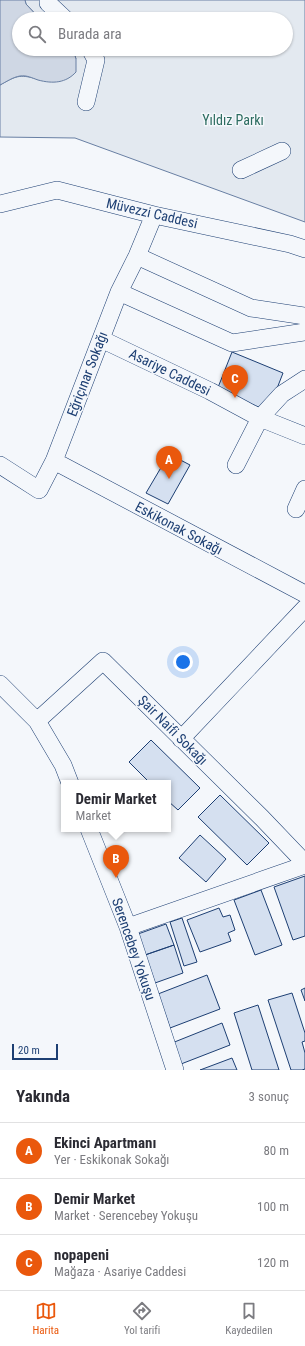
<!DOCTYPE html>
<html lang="tr">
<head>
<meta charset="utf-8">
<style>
	body { margin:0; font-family:"Roboto Condensed",sans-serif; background:#f2f2f3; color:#2b2b33 }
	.scale { position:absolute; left:12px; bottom:10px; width:46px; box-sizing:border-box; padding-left:4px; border:2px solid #1d3f73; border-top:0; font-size:11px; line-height:14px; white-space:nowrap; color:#1d3f73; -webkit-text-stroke:3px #f4f7fb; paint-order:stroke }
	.you { position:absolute; left:183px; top:662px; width:14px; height:14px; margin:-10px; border:3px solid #fff; border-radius:50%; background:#1a73e8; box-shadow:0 0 0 6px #1a73e833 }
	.badge { display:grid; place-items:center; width:26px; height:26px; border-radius:50%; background:#ea580c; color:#fff; font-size:13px; font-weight:700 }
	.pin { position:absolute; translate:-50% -33px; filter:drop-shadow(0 1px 2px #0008) }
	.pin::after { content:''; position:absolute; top:21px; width:14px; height:12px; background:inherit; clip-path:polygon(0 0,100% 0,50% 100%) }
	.popup { position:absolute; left:61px; top:780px; width:110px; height:52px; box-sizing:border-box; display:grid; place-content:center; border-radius:0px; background:#fff; filter:drop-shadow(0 1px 3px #0005); font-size:13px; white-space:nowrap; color:#7c7c81 }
	.popup b { font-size:15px; color:#2b2b33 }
	.popup::after { content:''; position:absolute; left:50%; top:100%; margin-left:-8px; border:8px solid transparent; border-top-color:#fff }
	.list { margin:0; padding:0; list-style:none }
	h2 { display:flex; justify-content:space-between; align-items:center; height:52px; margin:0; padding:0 16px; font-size:17px }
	h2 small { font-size:13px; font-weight:400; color:#7c7c81 }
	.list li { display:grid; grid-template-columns:26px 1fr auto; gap:12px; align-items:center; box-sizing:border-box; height:56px; padding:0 16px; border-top:1px solid #e1e1e2 }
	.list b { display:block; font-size:15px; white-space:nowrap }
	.list p { margin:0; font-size:13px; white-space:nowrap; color:#7c7c81 }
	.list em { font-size:13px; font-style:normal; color:#7c7c81 }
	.icon { flex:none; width:22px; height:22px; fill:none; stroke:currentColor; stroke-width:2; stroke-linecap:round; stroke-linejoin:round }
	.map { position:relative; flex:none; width:305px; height:1070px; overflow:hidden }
	.search { position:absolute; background:#fff; box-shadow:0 1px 3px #0004; left:12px; right:12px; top:12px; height:44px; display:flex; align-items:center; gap:10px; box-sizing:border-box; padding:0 14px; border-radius:22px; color:#7c7c81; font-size:15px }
	.sheet { height:220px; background:#fff }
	nav { display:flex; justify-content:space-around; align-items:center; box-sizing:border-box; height:56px; border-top:1px solid #e1e1e2; background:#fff; font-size:11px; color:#7c7c81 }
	nav a { display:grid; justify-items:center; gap:2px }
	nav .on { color:#ea580c }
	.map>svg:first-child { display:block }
	.green { fill:#e3e9f0; stroke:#687fa3 }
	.water { fill:#cfd7e4; stroke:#687fa3 }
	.building { fill:#d5e0f0; stroke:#1d3f73 }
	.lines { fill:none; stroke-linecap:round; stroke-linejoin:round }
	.minor-casing { stroke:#1d3f73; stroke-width:18 }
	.minor { stroke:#f4f7fb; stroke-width:17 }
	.labels { text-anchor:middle; stroke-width:3; stroke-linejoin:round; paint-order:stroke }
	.park-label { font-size:14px; fill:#2c6c60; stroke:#f4f7fb }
	.street-label { font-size:14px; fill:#1d3f73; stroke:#f4f7fb }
</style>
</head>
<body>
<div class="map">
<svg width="305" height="1070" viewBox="0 0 305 1070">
	<rect width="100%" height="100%" fill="#f4f7fb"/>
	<path class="green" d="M25 0H305V222L75 138 0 137V85C17 75 21 74 40 80L76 59 73 49H286V19H40L26 4Z"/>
	<path class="water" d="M0 0H25L26 4 40 19H19V49H73L76 59V72C66 83 53 84 38 80 32 78 27 75 20 76 13 77 6 82 0 85Z"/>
	<path class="building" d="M232 352 283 373 276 391 261 408 217 390Z
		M169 454 190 465 168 504 146 493Z
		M151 740 200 788 178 810 168 801V783H150L129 762Z
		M220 795 269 843 247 865 198 817Z
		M200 835 226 859 206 882 179 858Z
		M305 876V936L293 940 274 887Z
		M261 890 282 945 255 955 234 900Z
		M219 908 223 917 230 915 235 930 228 933 231 941 200 952 187 920Z
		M182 918 197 962 184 966 170 922Z
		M166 924 174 945 145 955 138 934Z
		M174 945 183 973 155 983 145 955Z
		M207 975 220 1009 170 1028 158 994Z
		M305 988V1001L301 990Z
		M292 993 305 1033V1041L302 1042 305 1053V1069L302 1070H291L268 1000Z
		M258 1005 279 1070H252L234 1013Z
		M222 1023 230 1045 181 1064 172 1043Z
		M232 1058 237 1070H200Z"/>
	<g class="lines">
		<defs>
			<path id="minor" d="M48 0V3L65 19
				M86 102 96 60 90 49
				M241 170 282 151
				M0 204 57 190 154 215 290 244 305 249
				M137 256 251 308 305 316
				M119 292 232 343 305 332
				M101 339 210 391 260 418 305 436
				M54 461 305 594
				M0 465 39 490 54 461 119 292 137 256 154 215
				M236 465 260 418 282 394 305 379
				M296 509 305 489
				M0 684 37 721 63 765 70 783
				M37 721 103 661 262 818 305 863
				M181 739 305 608
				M89 829 128 927 175 1070
				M128 927 305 865"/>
		</defs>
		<use href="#minor" class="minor-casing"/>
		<use href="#minor" class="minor"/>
	</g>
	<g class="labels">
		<g class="park-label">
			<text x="233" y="125">Yıldız Parkı</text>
		</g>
		<g class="street-label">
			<text transform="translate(152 213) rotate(13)" y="5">Müvezzi Caddesi</text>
			<text transform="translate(170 372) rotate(26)" y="5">Asariye Caddesi</text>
			<text transform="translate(87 374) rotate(-69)" y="5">Eğriçınar Sokağı</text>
			<text transform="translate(179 528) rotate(28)" y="5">Eskikonak Sokağı</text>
			<text transform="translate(173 730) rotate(45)" y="5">Şair Naifi Sokağı</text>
			<text transform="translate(134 949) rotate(71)" y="5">Serencebey Yokuşu</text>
		</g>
	</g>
</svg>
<div class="scale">20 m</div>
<div class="you"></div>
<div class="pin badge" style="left:169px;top:479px">A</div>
<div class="pin badge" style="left:116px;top:878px">B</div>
<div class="popup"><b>Demir Market</b>Market</div>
<div class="pin badge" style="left:235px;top:398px">C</div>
<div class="search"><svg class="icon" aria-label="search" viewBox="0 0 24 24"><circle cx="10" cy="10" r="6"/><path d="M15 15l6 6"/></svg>Burada ara</div>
</div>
<section class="sheet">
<h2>Yakında<small>3 sonuç</small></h2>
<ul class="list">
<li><span class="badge">A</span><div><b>Ekinci Apartmanı</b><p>Yer · Eskikonak Sokağı</p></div><em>80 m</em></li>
<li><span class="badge">B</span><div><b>Demir Market</b><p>Market · Serencebey Yokuşu</p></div><em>100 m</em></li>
<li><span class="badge">C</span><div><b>nopapeni</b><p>Mağaza · Asariye Caddesi</p></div><em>120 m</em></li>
</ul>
</section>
<nav>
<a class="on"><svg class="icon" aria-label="map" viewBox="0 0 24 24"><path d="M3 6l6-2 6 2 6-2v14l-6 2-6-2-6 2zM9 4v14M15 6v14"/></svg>Harita</a>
<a><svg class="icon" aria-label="directions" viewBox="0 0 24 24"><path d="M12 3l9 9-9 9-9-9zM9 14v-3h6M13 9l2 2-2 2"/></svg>Yol tarifi</a>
<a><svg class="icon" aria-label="saved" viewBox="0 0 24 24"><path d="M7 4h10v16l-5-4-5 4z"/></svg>Kaydedilen</a>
</nav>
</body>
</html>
